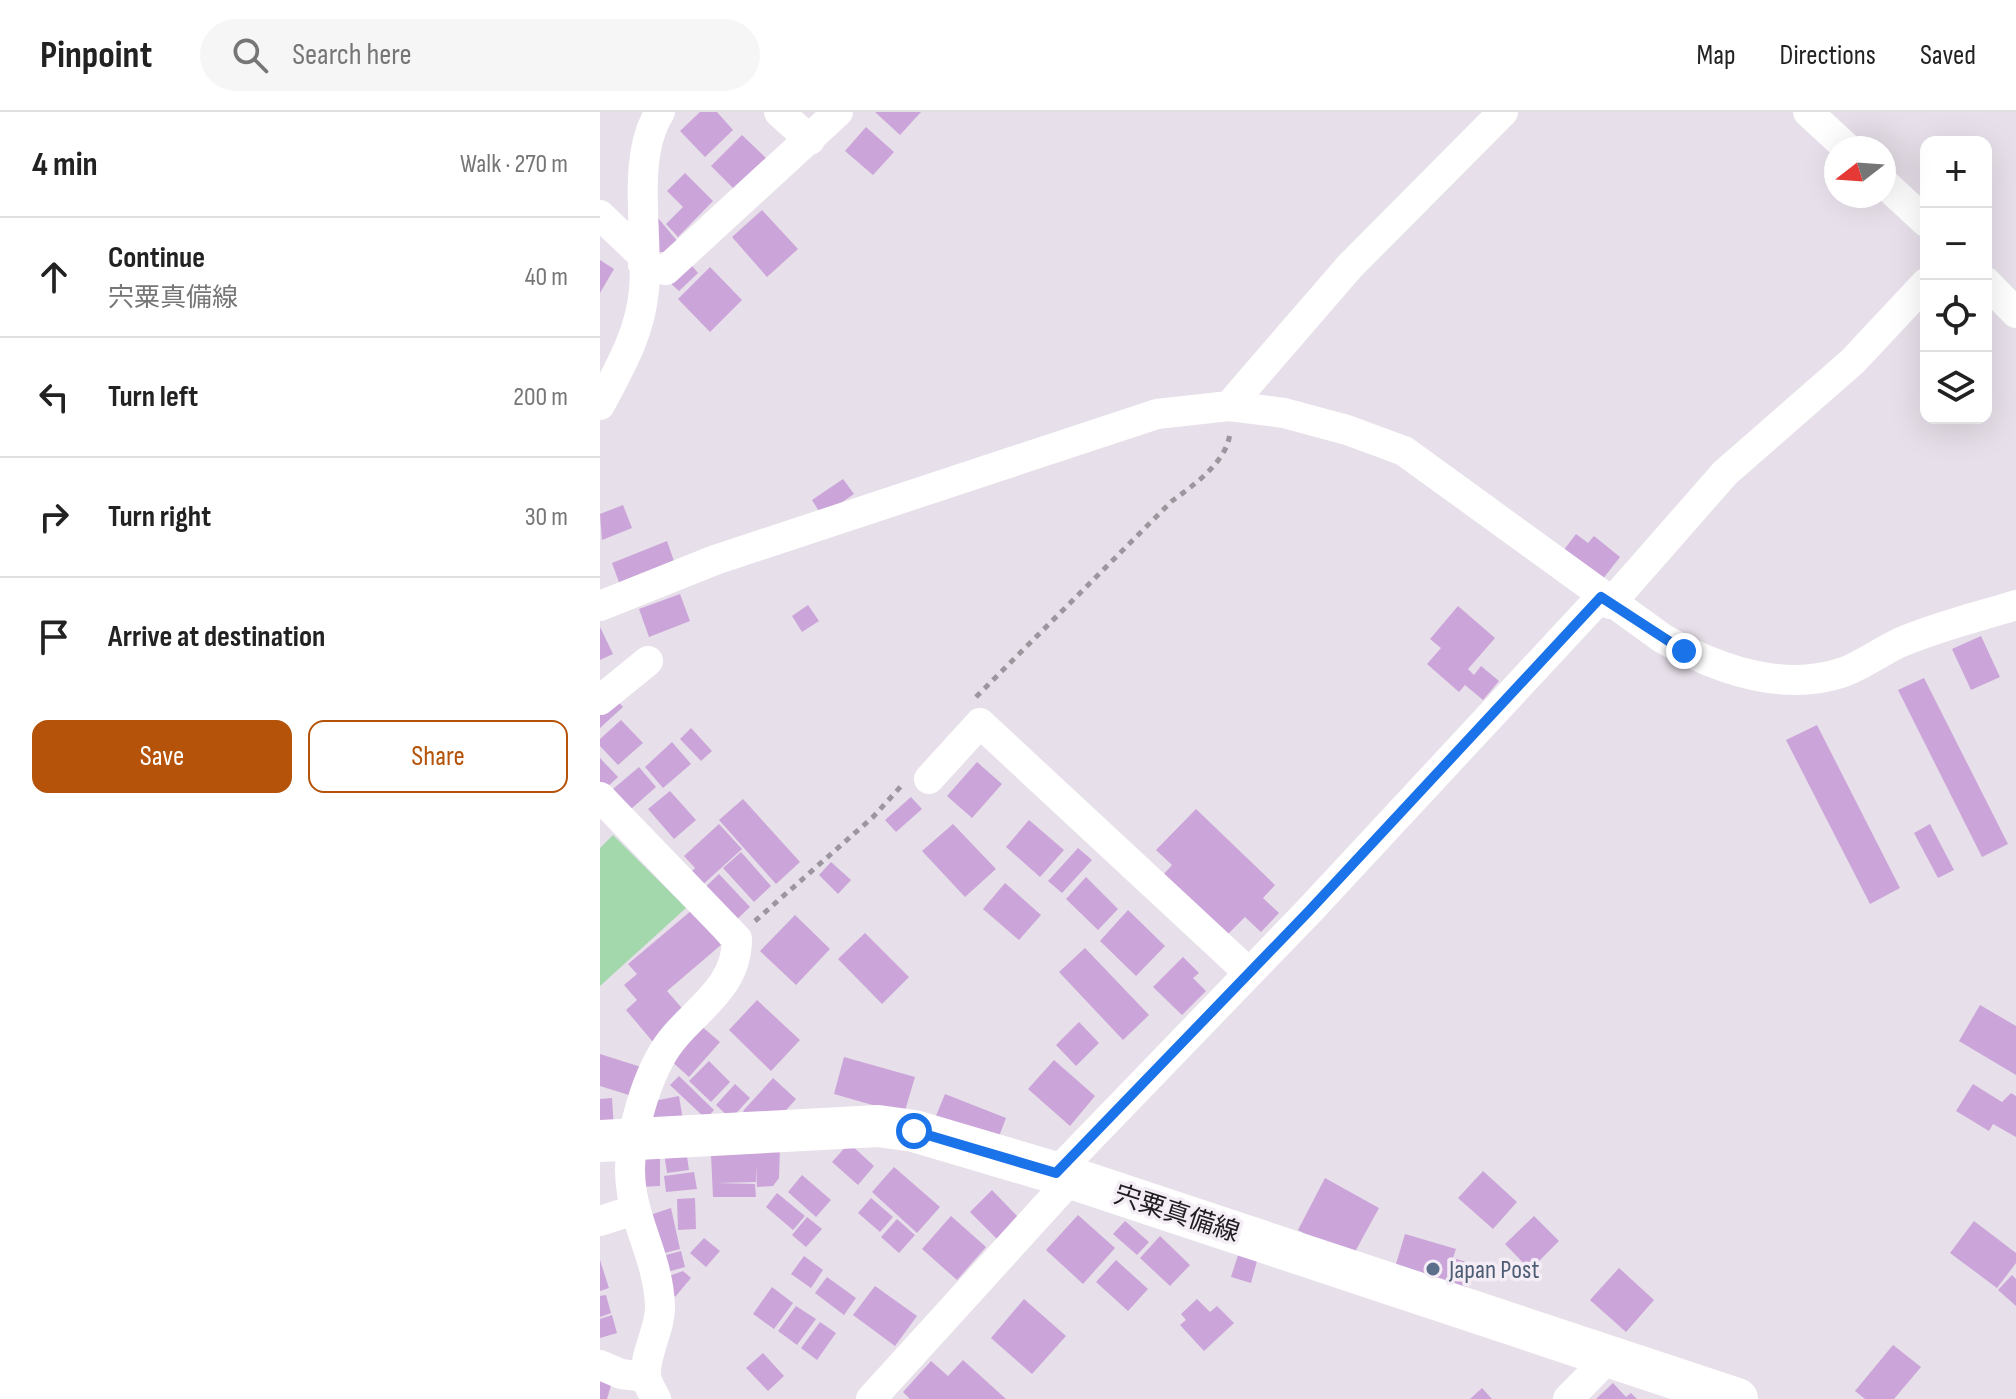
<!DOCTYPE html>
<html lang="en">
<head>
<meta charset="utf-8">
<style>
	body { margin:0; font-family:"Sofia Sans Condensed","Noto Sans JP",sans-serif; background:#f6f6f6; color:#222 }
	.controls { position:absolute; right:24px; top:24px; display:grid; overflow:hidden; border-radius:16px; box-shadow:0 8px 32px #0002 }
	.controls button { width:72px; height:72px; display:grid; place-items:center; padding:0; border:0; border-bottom:2px solid #e0e0e0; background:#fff; color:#222; font:40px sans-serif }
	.compass { position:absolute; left:1224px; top:24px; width:72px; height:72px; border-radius:50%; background:#fff; box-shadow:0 8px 32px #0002; rotate:253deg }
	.stop { position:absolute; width:24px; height:24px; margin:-18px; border:6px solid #1a73e8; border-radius:50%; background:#fff }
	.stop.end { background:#1a73e8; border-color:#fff; box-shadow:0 2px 8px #0008 }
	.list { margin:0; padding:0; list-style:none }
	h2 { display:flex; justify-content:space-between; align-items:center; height:104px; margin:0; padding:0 32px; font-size:34px }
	h2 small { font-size:26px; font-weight:400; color:#767676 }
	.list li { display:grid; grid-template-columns:52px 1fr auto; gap:24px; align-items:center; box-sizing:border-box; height:120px; padding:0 32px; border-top:2px solid #e0e0e0 }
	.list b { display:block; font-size:30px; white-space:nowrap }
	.list p { margin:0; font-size:26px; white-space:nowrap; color:#767676 }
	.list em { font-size:26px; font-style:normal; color:#767676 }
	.actions { display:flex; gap:16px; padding:24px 32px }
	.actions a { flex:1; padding:18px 0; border:2px solid #b45309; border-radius:16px; text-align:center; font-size:28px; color:#b45309 }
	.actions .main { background:#b45309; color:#fff }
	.icon { flex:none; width:44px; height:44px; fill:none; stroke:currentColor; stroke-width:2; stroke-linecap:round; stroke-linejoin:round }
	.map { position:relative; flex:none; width:1416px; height:1287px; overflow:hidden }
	header { display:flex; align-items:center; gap:48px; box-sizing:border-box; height:112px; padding:0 40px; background:#fff; border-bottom:2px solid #e0e0e0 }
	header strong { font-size:38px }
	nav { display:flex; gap:44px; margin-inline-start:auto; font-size:28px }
	.search { width:560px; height:72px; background:#f6f6f6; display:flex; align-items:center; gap:20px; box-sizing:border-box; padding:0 28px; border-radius:44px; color:#767676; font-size:30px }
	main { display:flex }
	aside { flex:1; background:#fff }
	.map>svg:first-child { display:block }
	.green { fill:#a3d8ad }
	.building { fill:#cba5d9 }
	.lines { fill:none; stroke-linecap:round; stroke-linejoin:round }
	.path { stroke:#9c969e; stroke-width:5; stroke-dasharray:6 6; stroke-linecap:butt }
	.street { stroke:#fff; stroke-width:30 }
	.secondary { stroke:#fff; stroke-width:42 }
	.route { stroke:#1a73e8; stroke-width:10 }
	.service-dot { fill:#5c6f8a; stroke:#f4edf6; stroke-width:3 }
	.labels { text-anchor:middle; stroke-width:7; stroke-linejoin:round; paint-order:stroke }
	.street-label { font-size:26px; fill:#211e22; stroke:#f4edf6 }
	.service-label { font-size:26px; fill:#4e5e75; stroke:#f4edf6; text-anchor:start }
</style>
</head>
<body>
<header>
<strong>Pinpoint</strong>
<div class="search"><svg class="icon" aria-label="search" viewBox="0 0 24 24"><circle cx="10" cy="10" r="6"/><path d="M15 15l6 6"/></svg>Search here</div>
<nav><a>Map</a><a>Directions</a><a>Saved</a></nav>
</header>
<main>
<aside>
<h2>4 min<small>Walk · 270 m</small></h2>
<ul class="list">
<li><svg class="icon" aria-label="ahead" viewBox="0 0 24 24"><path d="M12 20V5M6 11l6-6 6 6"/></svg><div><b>Continue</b><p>宍粟真備線</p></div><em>40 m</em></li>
<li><svg class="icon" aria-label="left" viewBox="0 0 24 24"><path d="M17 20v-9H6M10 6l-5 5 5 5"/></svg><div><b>Turn left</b></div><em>200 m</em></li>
<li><svg class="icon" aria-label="right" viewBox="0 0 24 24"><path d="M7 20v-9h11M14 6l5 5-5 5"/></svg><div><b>Turn right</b></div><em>30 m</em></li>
<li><svg class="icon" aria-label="arrive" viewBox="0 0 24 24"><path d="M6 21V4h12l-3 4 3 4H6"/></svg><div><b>Arrive at destination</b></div></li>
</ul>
<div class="actions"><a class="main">Save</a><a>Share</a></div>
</aside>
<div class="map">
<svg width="1416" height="1287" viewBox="0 0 1416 1287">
	<rect width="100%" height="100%" fill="#e7dfe9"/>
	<path class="green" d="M13 723 86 796 0 874V736Z"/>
	<path class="building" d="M100 0H117L133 18 105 45 80 19Z
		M275 0H321L300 23Z
		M266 15 294 40 273 63 245 39Z
		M142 23 166 46 135 78 111 54Z
		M85 61 113 89 78 125 66 112 83 95 67 79Z
		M162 98 198 137 167 165 132 125Z
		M58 106 79 131 68 140H59Z
		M0 148 14 157 0 181Z
		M88 149 98 161 79 179 68 169Z
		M110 155 142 188 110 220 78 187Z
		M243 367 254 382 222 404 212 388Z
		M23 393 32 416 2 428 0 402Z
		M976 422 988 431 994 424 1020 445 1002 468 960 443Z
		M67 429 75 452 20 473 12 451Z
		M80 482 90 509 49 525 39 497Z
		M208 493 219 509 202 520 192 504Z
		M858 494 895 526 868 557 874 563 881 554 899 569 883 588 865 573 859 580 827 552 841 536 830 527Z
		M0 515 13 542 0 548Z
		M1381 524 1400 565 1371 578 1352 537Z
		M1324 566 1408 732 1382 745 1298 578Z
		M13 584 23 595 0 616V595Z
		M21 608 43 631 18 653 0 634V627Z
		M1217 613 1300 776 1270 792 1186 628Z
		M91 616 112 639 101 649 80 627Z
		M72 630 91 652 63 676 45 655Z
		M0 646 18 665 3 679 0 675Z
		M377 650 402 672 372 706 347 684Z
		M39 655 56 675 31 697 13 677Z
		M70 679 96 708 74 727 48 697Z
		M311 685 322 697 296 720 285 708Z
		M143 687 200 750 176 772 119 708Z
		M596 697 675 773 663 786 679 801 661 820 645 805 626 824 563 763 572 753 556 738Z
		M429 708 464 738 440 765 406 735Z
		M119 712 142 737 98 777 86 765 95 756 84 744Z
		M353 712 396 757 365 785 322 739Z
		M1330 712 1354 758 1338 766 1314 721Z
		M478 736 492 748 462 781 448 769Z
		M141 740 171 774 154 790 123 756Z
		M231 750 251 768 238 782 219 763Z
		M119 762 150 795 130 814 99 781Z
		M486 765 518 797 498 818 466 787Z
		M405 771 441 803 419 828 383 797Z
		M92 798 121 833 67 879 87 902 53 930 26 898 37 888 24 873 37 862 28 852Z
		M528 798 565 834 536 864 500 829Z
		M195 803 230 837 196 873 160 839Z
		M265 821 309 865 282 892 238 847Z
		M485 836 549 903 523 928 459 860Z
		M583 845 599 861 593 866 606 879 582 903 553 875Z
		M157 888 200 928 171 959 129 918Z
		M1380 893 1416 914V963L1359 929Z
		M479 910 499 931 476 954 456 933Z
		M100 913 120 930 89 965 69 947Z
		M0 942 41 955 32 984 0 974Z
		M244 945 315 965 304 1002 234 982Z
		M454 948 495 984 470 1014 428 977Z
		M109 949 130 970 111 990 89 969Z
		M79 964 114 998 106 1007 70 973Z
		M173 966 196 987 180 1005H149L143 999Z
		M135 972 150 986 131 1007 116 993Z
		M1373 972 1402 990 1411 981 1416 984V1025L1393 1012 1389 1019 1356 999Z
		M345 982 406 1006 395 1035 333 1011Z
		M79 984 83 1008 49 1015 44 991Z
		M12 986 14 1019H0V987Z
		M249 1031 274 1054 258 1073 232 1050Z
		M180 1034 179 1066 173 1074 157 1075 156 1053V1070L116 1071 155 1072 156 1085H113L111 1043Z
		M86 1038 89 1058 67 1061 64 1041Z
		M38 1042H60V1074L39 1075Z
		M294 1055 340 1095 317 1121 272 1080Z
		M883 1059 917 1090 893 1117 858 1086Z
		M94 1060 97 1077 66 1080 64 1064Z
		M202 1063 231 1088 216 1105 188 1080Z
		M725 1066 779 1096 751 1147 698 1118Z
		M392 1078 419 1106 398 1128 370 1100Z
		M177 1081 205 1104 193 1118 166 1095Z
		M95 1086 96 1117 78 1118 77 1087Z
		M271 1086 293 1105 280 1120 258 1101Z
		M71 1096 80 1137 53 1144 41 1106Z
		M478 1103 515 1136 483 1172 446 1138Z
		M351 1104 386 1135 357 1168 322 1137Z
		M934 1104 959 1129 930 1158 905 1132Z
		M207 1105 222 1117 206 1135 192 1123Z
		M297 1107 315 1123 299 1141 281 1125Z
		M525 1109 549 1130 537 1143 513 1122Z
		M1374 1109 1416 1141V1151L1397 1176 1350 1141Z
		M805 1122 856 1137 853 1146 873 1152 864 1183 793 1162Z
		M560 1124 590 1153 570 1174 540 1146Z
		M104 1126 120 1139 106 1155 90 1141Z
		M81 1139 85 1155 60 1162 55 1146Z
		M638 1143 657 1149 651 1171 631 1165Z
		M204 1144 223 1158 211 1176 191 1162Z
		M0 1148 9 1176 0 1179Z
		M516 1148 548 1177 528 1199 496 1170Z
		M1019 1156 1054 1188 1026 1220 990 1188Z
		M83 1159 91 1166 75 1185 60 1167Z
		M1412 1163 1416 1167V1194L1398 1178Z
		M227 1165 256 1186 244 1203 215 1181Z
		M275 1174 317 1204 295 1234 253 1203Z
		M172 1175 193 1191 174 1217 153 1202Z
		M6 1183 11 1201 0 1205V1184Z
		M424 1187 466 1224 432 1262 391 1226Z
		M597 1187 610 1200 617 1194 634 1211 604 1239 580 1213 586 1208 581 1202Z
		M196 1194 216 1207 197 1233 178 1219Z
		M12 1203 17 1221 0 1226V1207Z
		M220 1210 236 1221 217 1248 201 1236Z
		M1293 1233 1321 1255 1294 1287H1265L1255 1279Z
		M163 1241 184 1264 168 1279 146 1256Z
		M363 1248 406 1287H310L303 1280 331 1249 348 1264Z
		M0 1267 12 1270 7 1287H0Z
		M1013 1271 1026 1285 1031 1281 1037 1287H996Z
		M882 1276 892 1287H870Z"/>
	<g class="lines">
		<path class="path" d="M376 585 572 389C594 373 628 349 630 320
			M155 809 273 705 303 672"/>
		<path class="street" d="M179 0 210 28
			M1208 0 1247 36
			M1284 71 1326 110
			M0 103 43 144
			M43 153 66 158 238 0
			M1386 170 1416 201
			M0 293C20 255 40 222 44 178 49 125 30 46 60 0
			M629 294 750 154 903 0
			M1010 492 1125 361 1253 249 1326 171
			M0 494 115 448 557 302 629 294 684 301 747 318 804 339 1062 526C1116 557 1182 581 1244 560 1263 553 1280 540 1299 531 1336 515 1377 505 1416 493
			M0 588 48 549
			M329 667 380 611 648 860
			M0 685 137 827C137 883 83 902 60 946 47 970 38 1000 33 1027 19 1096 57 1131 60 1193 61 1217 44 1241 46 1265 47 1271 53 1281 56 1287
			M456 1061 709 799 1001 485
			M0 1109 34 1098
			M0 1253 21 1262 46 1265
			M271 1287 472 1066
			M968 1287 1009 1245"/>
		<path class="secondary" d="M0 1029 278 1014 314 1019 456 1061 1137 1287"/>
	</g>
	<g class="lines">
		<path class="route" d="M314 1019 456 1061 709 799 1001 485 1084 539"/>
	</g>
	<circle class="service-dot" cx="833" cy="1157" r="8"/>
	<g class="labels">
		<g class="street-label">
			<text transform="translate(577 1101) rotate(18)" y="9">宍粟真備線</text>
		</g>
		<g class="service-label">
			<text x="849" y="1166">Japan Post</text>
		</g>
	</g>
</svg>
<div class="controls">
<button>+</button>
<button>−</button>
<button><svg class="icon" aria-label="locate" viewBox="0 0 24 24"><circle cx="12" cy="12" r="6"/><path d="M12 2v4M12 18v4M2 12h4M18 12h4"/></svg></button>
<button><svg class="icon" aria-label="layers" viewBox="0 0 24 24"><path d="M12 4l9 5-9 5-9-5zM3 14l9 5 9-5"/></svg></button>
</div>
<svg class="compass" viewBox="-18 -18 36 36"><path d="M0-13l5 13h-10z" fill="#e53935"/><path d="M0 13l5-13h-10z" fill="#767676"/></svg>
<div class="stop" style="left:314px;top:1019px"></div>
<div class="stop end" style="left:1084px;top:539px"></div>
</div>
</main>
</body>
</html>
